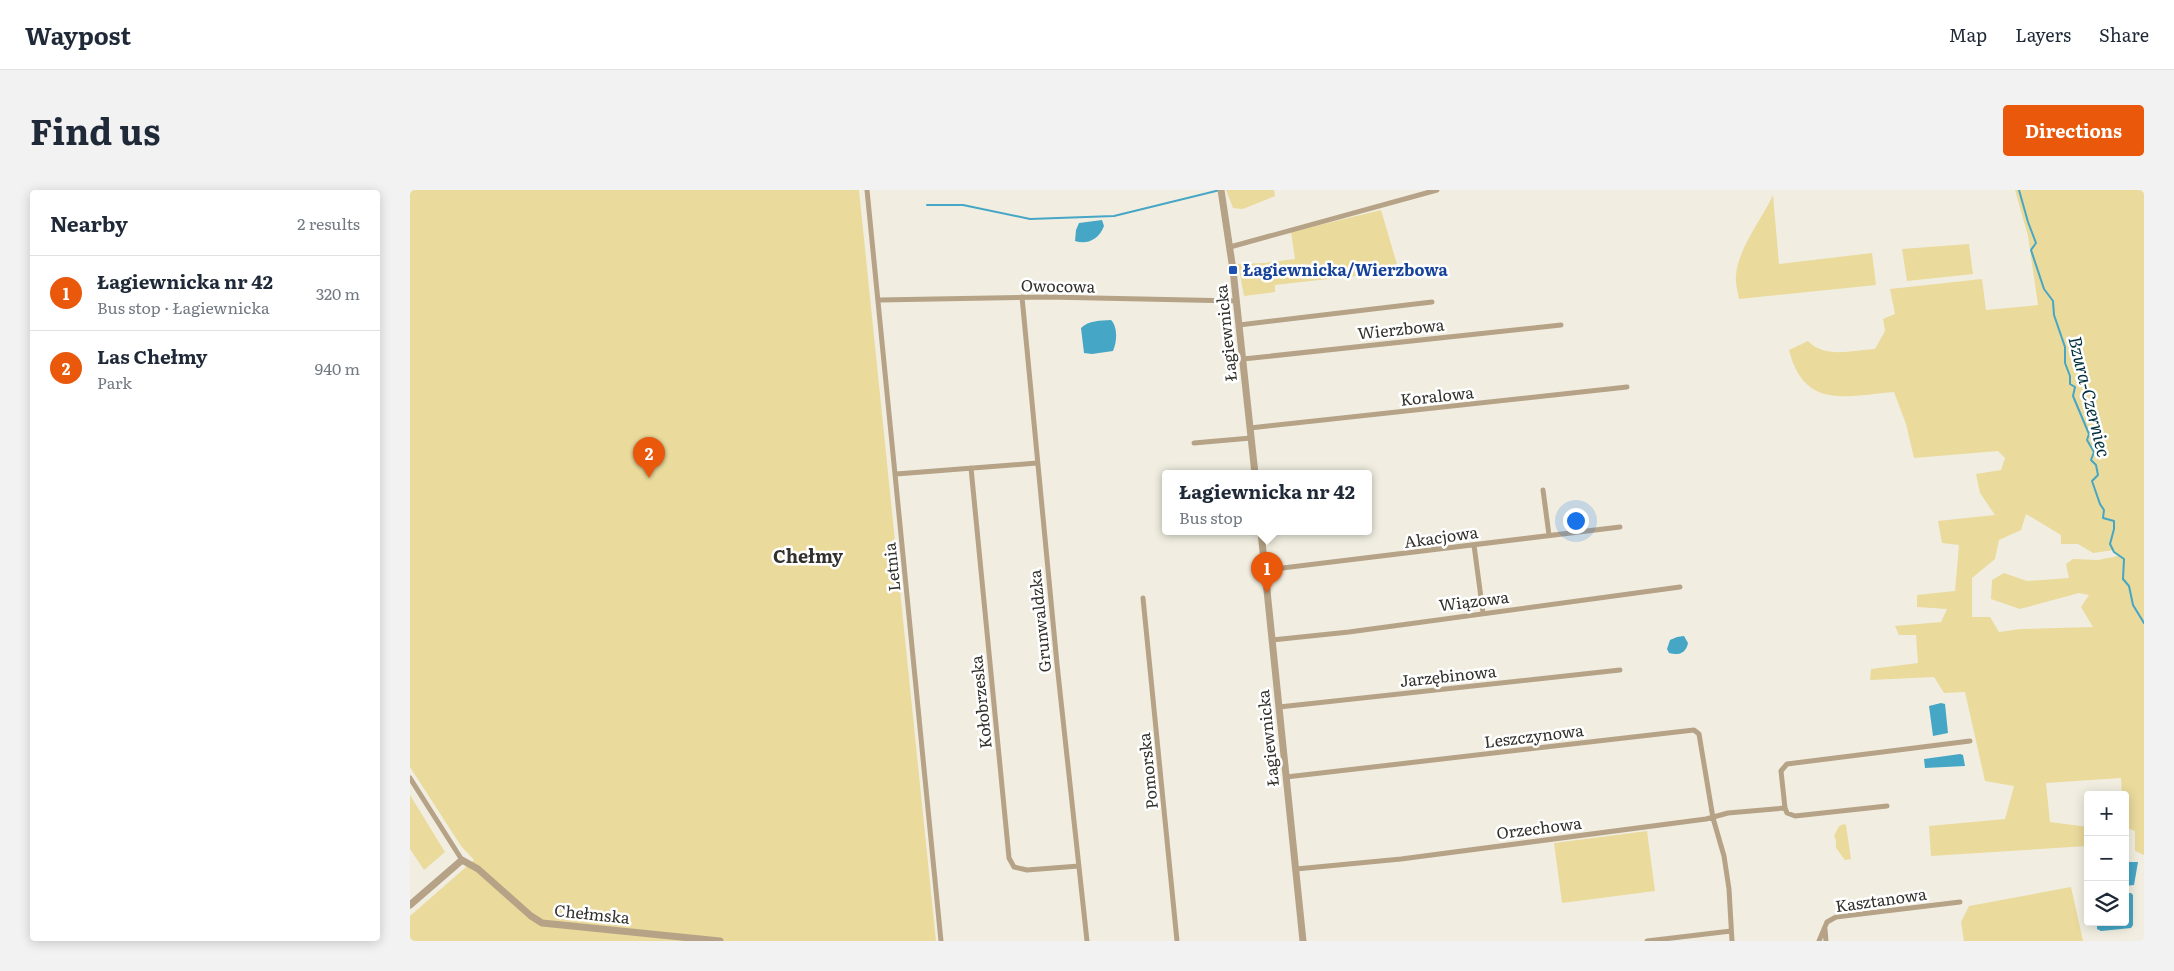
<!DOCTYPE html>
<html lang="en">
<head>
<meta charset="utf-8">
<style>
	body { margin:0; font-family:Literata,serif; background:#f2f2f3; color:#1f2937 }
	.controls { position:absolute; right:15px; bottom:15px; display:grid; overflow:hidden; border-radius:5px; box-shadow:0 2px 12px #0003 }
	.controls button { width:45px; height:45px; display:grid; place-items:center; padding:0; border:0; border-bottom:1px solid #e0e1e3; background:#fff; color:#1f2937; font:25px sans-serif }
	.you { position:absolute; left:1165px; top:330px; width:18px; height:18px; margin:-12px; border:4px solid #fff; border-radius:50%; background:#1a73e8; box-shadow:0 0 0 8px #1a73e833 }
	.badge { display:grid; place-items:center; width:32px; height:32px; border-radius:50%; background:#ea580c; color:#fff; font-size:16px; font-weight:700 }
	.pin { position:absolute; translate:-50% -41px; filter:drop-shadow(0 1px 2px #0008) }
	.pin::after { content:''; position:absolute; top:26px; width:18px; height:15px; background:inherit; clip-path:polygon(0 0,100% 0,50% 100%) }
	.popup { position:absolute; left:752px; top:280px; width:210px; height:65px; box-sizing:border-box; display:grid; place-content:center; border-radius:5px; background:#fff; filter:drop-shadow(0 1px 4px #0005); font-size:16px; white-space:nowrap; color:#747a83 }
	.popup b { font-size:19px; color:#1f2937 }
	.popup::after { content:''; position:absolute; left:50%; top:100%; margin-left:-10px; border:10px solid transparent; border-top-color:#fff }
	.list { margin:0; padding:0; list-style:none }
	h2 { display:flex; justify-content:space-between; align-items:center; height:65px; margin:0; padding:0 20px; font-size:21px }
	h2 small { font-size:16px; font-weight:400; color:#747a83 }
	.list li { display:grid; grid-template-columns:32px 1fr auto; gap:15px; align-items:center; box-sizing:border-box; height:75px; padding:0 20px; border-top:1px solid #e0e1e3 }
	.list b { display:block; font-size:19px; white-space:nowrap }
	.list p { margin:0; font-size:16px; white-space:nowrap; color:#747a83 }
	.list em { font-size:16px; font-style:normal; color:#747a83 }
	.icon { flex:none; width:28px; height:28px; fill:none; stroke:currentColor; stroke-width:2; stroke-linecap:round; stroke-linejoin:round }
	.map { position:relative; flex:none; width:1734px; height:751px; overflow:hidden; border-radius:5px }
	header { display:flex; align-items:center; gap:30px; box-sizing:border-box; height:70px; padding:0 25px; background:#fff; border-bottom:1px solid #e0e1e3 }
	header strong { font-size:24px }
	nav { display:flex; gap:28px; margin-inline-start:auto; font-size:18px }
	.intro { display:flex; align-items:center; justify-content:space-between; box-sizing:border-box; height:120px; padding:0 30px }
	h1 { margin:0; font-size:35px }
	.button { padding:12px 22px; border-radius:5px; background:#ea580c; color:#fff; font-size:18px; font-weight:700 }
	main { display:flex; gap:30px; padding:0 30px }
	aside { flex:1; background:#fff; border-radius:5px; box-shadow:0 2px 12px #0003 }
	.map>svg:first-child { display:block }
	.green { fill:#eada9c; fill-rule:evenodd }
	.water { fill:#45a6c5 }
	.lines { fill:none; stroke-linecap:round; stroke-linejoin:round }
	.stream { stroke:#45a6c5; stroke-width:2 }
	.minor { stroke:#b6a387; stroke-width:5 }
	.tertiary { stroke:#b6a387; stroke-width:7 }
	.transit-dot { fill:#1a4fb4; stroke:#fff; stroke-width:2 }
	.labels { text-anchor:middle; stroke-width:5; stroke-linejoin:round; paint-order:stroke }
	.transit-label { font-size:16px; font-weight:bold; fill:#164399; stroke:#fff; text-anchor:start }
	.street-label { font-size:16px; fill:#32312c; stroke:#fff }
	.water-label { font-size:18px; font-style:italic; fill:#02303e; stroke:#fff }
	.neighbourhood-label { font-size:18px; font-weight:bold; fill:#32312c; stroke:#fff }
</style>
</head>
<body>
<header>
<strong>Waypost</strong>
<nav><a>Map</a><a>Layers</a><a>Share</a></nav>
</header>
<div class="intro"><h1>Find us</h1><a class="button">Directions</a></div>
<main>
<aside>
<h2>Nearby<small>2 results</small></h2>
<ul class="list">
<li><span class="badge">1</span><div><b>Łagiewnicka nr 42</b><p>Bus stop · Łagiewnicka</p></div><em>320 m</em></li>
<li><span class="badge">2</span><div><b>Las Chełmy</b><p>Park</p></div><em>940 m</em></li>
</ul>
</aside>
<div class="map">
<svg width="1734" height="751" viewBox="0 0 1734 751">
	<rect width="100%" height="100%" fill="#f1eee1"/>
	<path class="green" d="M0 0H449L526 751H0V726L64 670 51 656 0 577Z
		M816 0H864L865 6 833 19 823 18Z
		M1605 0H1734V665L1725 661V641L1715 637V605H1712L1711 588 1636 593 1640 632 1678 637 1677 656 1521 666 1519 636 1595 629 1604 596 1575 591 1555 502 1534 503 1524 487 1460 490 1461 479 1508 473 1506 445H1489L1485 436 1531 432 1537 419 1507 417V405L1545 401 1549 355 1532 353 1528 331 1585 325 1570 303 1566 284 1591 280 1595 268 1588 261 1504 268 1496 234 1484 202C1436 206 1394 220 1379 160L1398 151C1415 169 1442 160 1465 159L1475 141 1473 129 1485 124 1480 99 1572 89 1576 120 1628 115 1618 46ZM1616 324 1651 345V354H1668L1683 363 1704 360 1708 366 1688 370 1663 369 1656 374 1659 388 1617 391 1594 383 1582 390 1581 409 1610 419 1669 403 1679 405 1671 417 1683 437 1611 439 1589 442 1580 427H1562V388L1585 369 1589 350 1611 340Z
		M1363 5 1369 74 1462 63 1466 95 1329 109C1328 102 1325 93 1326 86 1327 60 1352 29 1363 5Z
		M971 20 989 81 865 95V102L834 106 828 74 854 73 885 69 881 42Z
		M1559 54 1563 84 1497 91 1492 59Z
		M0 605 35 662 14 680 0 659Z
		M1434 634 1436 635 1441 669 1435 670 1426 658V650L1424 646 1429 636Z
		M1237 641 1245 701 1152 713 1144 653Z
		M1661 697 1673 751H1554L1551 732 1559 716Z"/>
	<path class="water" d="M692 30 694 36C689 49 678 55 665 51L666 40 669 33Z
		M701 130C708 137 707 152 703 161L682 164 674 163 671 138C679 130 690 131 701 130Z
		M1274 446 1278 453C1276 463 1269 466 1259 463L1257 459 1260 450 1267 447Z
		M1531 513 1535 514 1538 543 1523 546 1519 516Z
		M1550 564 1553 565 1555 576 1515 578 1514 569Z
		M1715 672H1728L1724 695 1715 696Z
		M1715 703H1721L1723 705V735L1721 738 1691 741 1687 739V732H1715Z"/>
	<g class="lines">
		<path class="stream" d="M1609 0 1618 32 1626 53 1621 60 1634 99 1643 111 1644 125 1655 157V173L1660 186V194L1665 197 1663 206 1679 244 1677 250 1684 262 1681 270 1686 275 1688 285 1682 291 1690 314 1694 320 1693 328 1704 331V339L1700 354 1704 362 1714 369 1713 389 1719 396 1723 415 1734 433
			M517 15H553L620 29 704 26 810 0"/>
		<path class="minor" d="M457 0 531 751
			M820 57 1027 0
			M612 107 647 474 677 751
			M469 110 637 107 827 111
			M829 135 1022 112
			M833 169 1151 135
			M840 238 1217 197
			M784 253 841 248
			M561 278 599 668 604 677 617 680 669 676
			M486 284 627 273
			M1133 300 1139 345
			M1064 355 1073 423
			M855 380 1210 337
			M733 408 767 751
			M862 450 939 442 1270 397
			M869 517 1210 480
			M876 587 1284 540 1289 544 1303 628 1314 666 1319 699 1322 751
			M0 588 52 670
			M1375 618 1371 581 1377 574 1560 551
			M886 679 991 669 1296 629 1318 623 1375 618 1377 623 1385 626 1477 616
			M1415 739 1416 751
			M1237 751 1321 741
			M1409 751 1417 732 1426 727 1550 712"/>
		<path class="tertiary" d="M811 0 823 80 845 284
			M851 342 893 751
			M0 715 52 670 68 679 121 726 132 733 310 751"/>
	</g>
	<rect class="transit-dot" x="818" y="75" width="10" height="10" rx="2.5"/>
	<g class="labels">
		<g class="transit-label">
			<text x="833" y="86">Łagiewnicka/Wierzbowa</text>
		</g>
		<g class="street-label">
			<text transform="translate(648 96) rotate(1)" y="6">Owocowa</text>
			<text transform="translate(991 139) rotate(-6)" y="6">Wierzbowa</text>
			<text transform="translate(816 143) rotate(-96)" y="6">Łagiewnicka</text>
			<text transform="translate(1027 206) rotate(-6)" y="6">Koralowa</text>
			<text transform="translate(1031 347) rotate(-8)" y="6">Akacjowa</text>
			<text transform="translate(482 377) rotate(-96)" y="6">Letnia</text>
			<text transform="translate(1064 411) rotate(-7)" y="6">Wiązowa</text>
			<text transform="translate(630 431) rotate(-96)" y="6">Grunwaldzka</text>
			<text transform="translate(1038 486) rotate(-6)" y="6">Jarzębinowa</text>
			<text transform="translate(571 512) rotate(-96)" y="6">Kołobrzeska</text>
			<text transform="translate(1124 546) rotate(-7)" y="6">Leszczynowa</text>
			<text transform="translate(858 548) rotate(-96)" y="6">Łagiewnicka</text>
			<text transform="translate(738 581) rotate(-96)" y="6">Pomorska</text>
			<text transform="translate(1129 638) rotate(-7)" y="6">Orzechowa</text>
			<text transform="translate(1471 710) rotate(-8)" y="6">Kasztanowa</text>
			<text transform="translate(182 724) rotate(6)" y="6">Chełmska</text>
		</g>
		<g class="water-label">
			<text transform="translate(1679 207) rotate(76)" y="6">Bzura-Czerniec</text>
		</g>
		<g class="neighbourhood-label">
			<text x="398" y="373">Chełmy</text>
		</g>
	</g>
</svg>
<div class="controls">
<button>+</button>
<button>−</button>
<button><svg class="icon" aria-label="layers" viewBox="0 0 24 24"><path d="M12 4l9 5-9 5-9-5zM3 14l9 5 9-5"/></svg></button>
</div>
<div class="you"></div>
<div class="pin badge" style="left:857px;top:403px">1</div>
<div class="popup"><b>Łagiewnicka nr 42</b>Bus stop</div>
<div class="pin badge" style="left:239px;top:288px">2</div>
</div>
</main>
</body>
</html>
